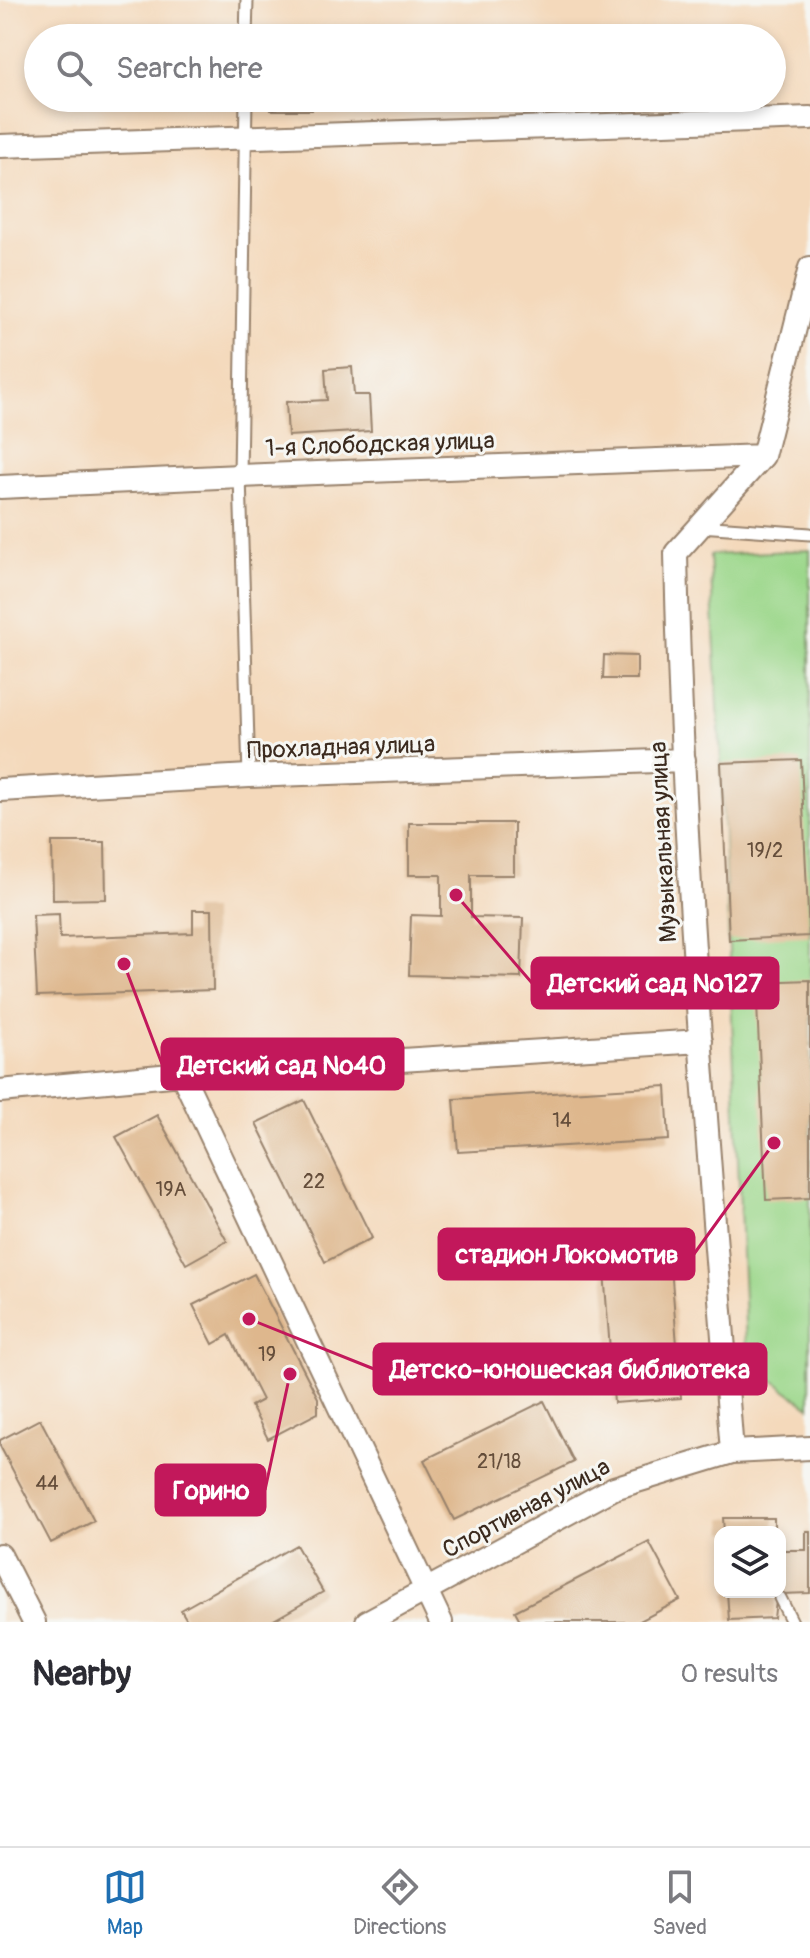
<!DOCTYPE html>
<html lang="en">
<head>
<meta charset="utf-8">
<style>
	body { margin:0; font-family:Pangolin,sans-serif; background:#f2f2f3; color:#2b2b33 }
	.controls { position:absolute; right:24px; bottom:24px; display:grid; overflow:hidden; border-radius:16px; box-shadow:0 4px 12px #0003 }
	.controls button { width:72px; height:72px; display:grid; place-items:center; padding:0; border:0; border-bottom:2px solid #e1e1e2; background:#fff; color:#2b2b33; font:40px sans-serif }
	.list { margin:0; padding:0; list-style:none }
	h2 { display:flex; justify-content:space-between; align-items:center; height:104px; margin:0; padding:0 32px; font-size:34px }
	h2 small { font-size:26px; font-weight:400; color:#7c7c81 }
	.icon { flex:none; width:44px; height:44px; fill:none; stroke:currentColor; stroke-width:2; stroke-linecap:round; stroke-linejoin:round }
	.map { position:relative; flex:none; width:810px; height:1622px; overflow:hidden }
	.search { position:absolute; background:#fff; box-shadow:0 4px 12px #0003; left:24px; right:24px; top:24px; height:88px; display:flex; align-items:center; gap:20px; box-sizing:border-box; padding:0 28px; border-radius:44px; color:#7c7c81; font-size:30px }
	.sheet { height:224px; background:#fff }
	nav { display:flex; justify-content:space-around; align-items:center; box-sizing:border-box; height:112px; border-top:2px solid #e1e1e2; background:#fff; font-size:22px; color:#7c7c81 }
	nav a { display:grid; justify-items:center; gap:4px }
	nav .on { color:#1f6fb2 }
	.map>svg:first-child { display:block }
	.green { fill:#9bd78a; stroke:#6b8054; stroke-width:2 }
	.building { fill:#deb78d }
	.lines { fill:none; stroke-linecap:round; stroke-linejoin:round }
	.lane-casing { stroke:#98826c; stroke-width:15 }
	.street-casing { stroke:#98826c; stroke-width:26 }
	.lane { stroke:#fff; stroke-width:11 }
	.street { stroke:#fff; stroke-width:22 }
	.labels { text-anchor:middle; stroke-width:6; stroke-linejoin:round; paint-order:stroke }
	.number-label { font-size:20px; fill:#644d3a }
	.street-label { font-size:24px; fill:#3b2a1e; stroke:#f6f6f2 }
	.leader { fill:none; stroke:#c2185b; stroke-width:3 }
	.callout-dot { fill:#c2185b; stroke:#f6f6f2; stroke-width:3 }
	.callout { fill:#c2185b; stroke:#c2185b; stroke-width:3 }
	.callout-label { font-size:26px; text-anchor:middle; font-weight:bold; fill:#fff }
</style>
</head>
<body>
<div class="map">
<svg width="810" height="1622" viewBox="0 0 810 1622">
	<rect width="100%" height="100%" fill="#f6f6f2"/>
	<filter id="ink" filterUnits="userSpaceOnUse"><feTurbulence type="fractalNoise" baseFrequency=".0125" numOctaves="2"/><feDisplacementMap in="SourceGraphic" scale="16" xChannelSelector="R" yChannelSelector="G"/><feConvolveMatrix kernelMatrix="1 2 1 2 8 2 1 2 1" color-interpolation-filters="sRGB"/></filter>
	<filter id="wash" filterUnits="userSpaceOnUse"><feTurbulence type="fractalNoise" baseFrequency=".006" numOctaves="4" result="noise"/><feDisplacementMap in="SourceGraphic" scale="32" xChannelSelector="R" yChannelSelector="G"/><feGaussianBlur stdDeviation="1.8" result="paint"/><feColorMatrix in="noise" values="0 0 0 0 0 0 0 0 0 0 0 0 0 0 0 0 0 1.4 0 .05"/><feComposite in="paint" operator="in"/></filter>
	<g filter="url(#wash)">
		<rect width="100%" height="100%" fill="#f4d9bb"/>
		<path class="green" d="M810 550V1407L771 1379 746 1347 721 763 710 555Z"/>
		<g id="blocks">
			<path class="building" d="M772 56H775V78H772Z
				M271 98H335V101L312 102V110H271Z
				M635 98H676V107L635 109Z
				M352 367 354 395H369L371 431 288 436 286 402 327 400 325 369Z
				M604 655 637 656V679H603Z
				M801 760 809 936 729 940 721 763Z
				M409 823H514V875H471V917L523 918 521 978 409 975 411 915 441 916V875H409Z
				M52 842H105L106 899 53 900Z
				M193 910H212L213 990 37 996 33 915 59 914 60 938 193 933Z
				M810 980V1198L766 1200 756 982Z
				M666 1086 669 1140 458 1152 454 1099Z
				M304 1100 372 1238 325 1262 256 1123Z
				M157 1115 227 1241 186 1264 116 1137Z
				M671 1266 681 1398 614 1403 604 1271Z
				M254 1274 318 1398V1413L268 1439 251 1406 262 1400 229 1335 213 1344 193 1305Z
				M544 1401 574 1462 454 1520 424 1460Z
				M40 1419 94 1521 51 1543 0 1446V1440Z
				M723 1518H774V1532H724Z
				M806 1531H810V1593L780 1594V1550H806Z
				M649 1542 680 1600 638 1622H521L515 1611Z
				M296 1545 323 1592 270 1622H188L181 1610Z
				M727 1592H777L774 1618 729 1620Z"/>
		</g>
	</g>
	<g filter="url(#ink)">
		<use href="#blocks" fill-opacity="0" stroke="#98826c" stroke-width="2"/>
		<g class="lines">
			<defs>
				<path id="lane" d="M246 38 247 0
					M246 98 240 476 249 776
					M700 526 810 534
					M780 1598 792 1622"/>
				<path id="street" d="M0 146 810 118
					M0 487 240 476 763 456
					M0 790 249 776 684 760
					M182 1074 441 1622
					M0 1091 182 1074 701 1041
					M732 1452C709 1153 682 853 676 553L763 456 810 268
					M0 1555 34 1622
					M367 1622 614 1488 732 1452 810 1448"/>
			</defs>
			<use href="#lane" class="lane-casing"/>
			<use href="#street" class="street-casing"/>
			<use href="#lane" class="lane"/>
			<use href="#street" class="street"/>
		</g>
	</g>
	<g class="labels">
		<g class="number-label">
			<text x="765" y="857">19/2</text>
			<text x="562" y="1127">14</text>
			<text x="314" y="1188">22</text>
			<text x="171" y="1196">19А</text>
			<text x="267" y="1361">19</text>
			<text x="499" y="1468">21/18</text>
			<text x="47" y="1490">44</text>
		</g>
		<g class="street-label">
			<text transform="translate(380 444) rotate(-2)" y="8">1-я Слободская улица</text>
			<text transform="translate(341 747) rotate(-2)" y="8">Прохладная улица</text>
			<text transform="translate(663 842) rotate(-93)" y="8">Музыкальная улица</text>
			<text transform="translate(526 1508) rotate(-28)" y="8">Спортивная улица</text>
		</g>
	</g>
	<path class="leader" d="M456 895L532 983M124 964L162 1064M774 1143L694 1254M249 1319L374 1369M290 1374L265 1490"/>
	<g class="callout-dot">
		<circle cx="456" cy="895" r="8"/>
		<circle cx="124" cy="964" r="8"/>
		<circle cx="774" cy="1143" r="8"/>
		<circle cx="249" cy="1319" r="8"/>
		<circle cx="290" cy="1374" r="8"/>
	</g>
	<g class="callout">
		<rect x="532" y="958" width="246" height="50" rx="8"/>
		<rect x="162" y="1039" width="241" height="50" rx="8"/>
		<rect x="439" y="1229" width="255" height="50" rx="8"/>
		<rect x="374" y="1344" width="392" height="50" rx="8"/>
		<rect x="156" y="1465" width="109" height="50" rx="8"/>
	</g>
	<g class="callout-label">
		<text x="655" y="992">Детский сад №127</text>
		<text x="282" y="1074">Детский сад №40</text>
		<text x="567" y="1263">стадион Локомотив</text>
		<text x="570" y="1378">Детско-юношеская библиотека</text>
		<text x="211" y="1499">Горино</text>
	</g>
</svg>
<div class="controls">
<button><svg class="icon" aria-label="layers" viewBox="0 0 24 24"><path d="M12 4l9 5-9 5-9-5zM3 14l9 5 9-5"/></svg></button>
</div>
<div class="search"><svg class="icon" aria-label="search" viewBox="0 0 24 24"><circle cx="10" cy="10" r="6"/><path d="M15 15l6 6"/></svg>Search here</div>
</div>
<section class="sheet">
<h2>Nearby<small>0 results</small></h2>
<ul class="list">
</ul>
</section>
<nav>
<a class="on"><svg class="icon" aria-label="map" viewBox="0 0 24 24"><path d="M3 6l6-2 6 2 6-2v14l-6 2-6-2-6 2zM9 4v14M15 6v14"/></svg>Map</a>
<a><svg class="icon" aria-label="directions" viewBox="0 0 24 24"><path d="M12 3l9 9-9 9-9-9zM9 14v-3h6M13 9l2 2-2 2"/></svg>Directions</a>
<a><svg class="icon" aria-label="saved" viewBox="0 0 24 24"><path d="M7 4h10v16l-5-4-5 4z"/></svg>Saved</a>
</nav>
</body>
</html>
